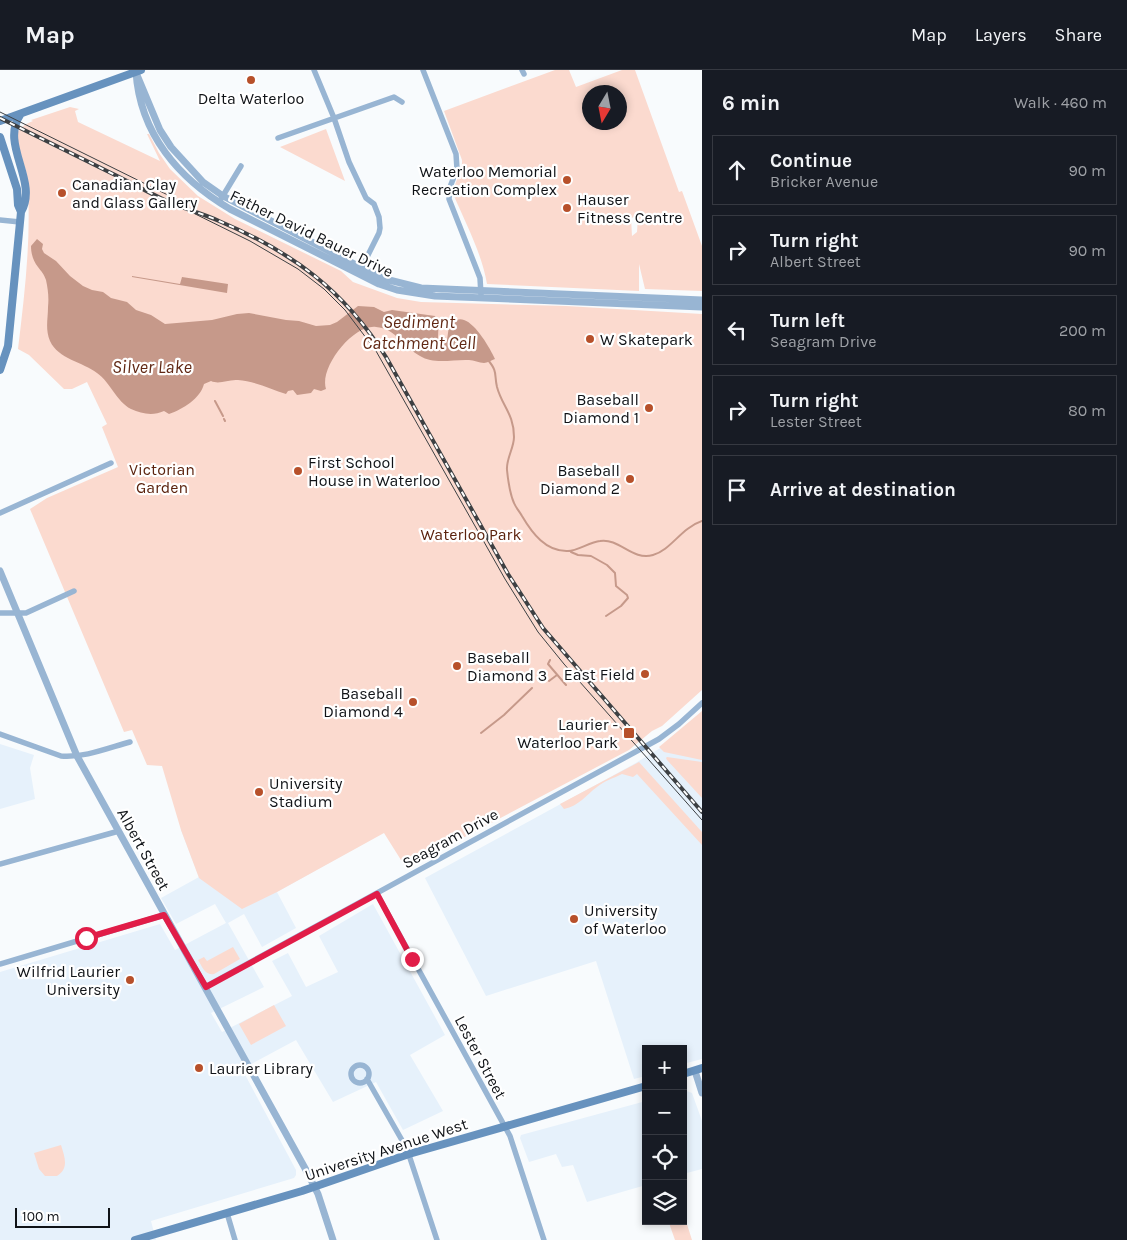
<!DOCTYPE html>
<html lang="en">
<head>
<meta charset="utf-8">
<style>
	body { margin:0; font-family:Karla,sans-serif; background:#242831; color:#f1f3f6 }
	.controls { position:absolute; right:15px; bottom:15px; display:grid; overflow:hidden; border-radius:0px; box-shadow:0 2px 8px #0003 }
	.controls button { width:45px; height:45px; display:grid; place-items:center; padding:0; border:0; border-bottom:1px solid #363941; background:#171b24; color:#f1f3f6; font:25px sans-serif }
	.compass { position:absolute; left:582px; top:15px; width:45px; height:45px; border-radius:50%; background:#171b24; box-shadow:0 2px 8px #0003; rotate:190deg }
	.scale { position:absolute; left:15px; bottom:12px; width:95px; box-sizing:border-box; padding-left:5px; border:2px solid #101317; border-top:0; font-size:14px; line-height:18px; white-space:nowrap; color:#101317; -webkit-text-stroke:4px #fff; paint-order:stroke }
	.stop { position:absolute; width:15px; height:15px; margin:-11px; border:4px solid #e11d48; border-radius:50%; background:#fff }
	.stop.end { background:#e11d48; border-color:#fff; box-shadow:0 1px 5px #0008 }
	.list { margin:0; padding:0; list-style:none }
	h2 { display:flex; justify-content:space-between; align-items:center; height:65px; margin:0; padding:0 20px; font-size:21px }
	h2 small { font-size:16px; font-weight:400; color:#9ea1a6 }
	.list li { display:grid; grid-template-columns:32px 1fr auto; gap:15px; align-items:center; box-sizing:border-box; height:70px; margin:0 10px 10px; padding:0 10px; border:1px solid #363941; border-radius:0px }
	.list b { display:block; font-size:19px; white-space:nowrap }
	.list p { margin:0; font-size:16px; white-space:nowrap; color:#9ea1a6 }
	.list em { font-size:16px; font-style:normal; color:#9ea1a6 }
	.icon { flex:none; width:28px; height:28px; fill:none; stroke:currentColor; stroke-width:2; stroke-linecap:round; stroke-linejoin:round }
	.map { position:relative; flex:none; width:702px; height:1170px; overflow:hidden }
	header { display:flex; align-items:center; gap:30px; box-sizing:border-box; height:70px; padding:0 25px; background:#171b24; border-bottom:1px solid #363941 }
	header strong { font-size:24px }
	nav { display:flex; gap:28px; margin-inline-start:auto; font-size:18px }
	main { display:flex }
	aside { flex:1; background:#171b24 }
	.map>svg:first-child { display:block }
	.built { fill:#e6f1fb }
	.green { fill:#fbdacf; fill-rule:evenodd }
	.water { fill:#c6998a }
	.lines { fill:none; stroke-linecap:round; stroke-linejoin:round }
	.stream { stroke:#c6998a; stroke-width:2 }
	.minor { stroke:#98b5d3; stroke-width:5.5 }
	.tertiary { stroke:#98b5d3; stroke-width:7 }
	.secondary { stroke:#6792be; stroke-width:8 }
	.tram { stroke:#3d4043; stroke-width:1 }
	.rail-casing { stroke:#3d4043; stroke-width:4 }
	.rail { stroke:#fff; stroke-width:2; stroke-dasharray:5.5; stroke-linecap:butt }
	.route { stroke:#e11d48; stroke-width:6 }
	.poi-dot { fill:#b7502a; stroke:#fff; stroke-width:2 }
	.labels { text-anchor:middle; stroke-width:4.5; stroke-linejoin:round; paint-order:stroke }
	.poi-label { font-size:16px; fill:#101317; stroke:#fff; text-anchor:start }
	.street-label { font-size:16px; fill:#101317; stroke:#fff }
	.park-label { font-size:16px; fill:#5b230e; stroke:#fff }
	.water-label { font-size:18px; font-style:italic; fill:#602713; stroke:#fff }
</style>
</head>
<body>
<header>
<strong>Map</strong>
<nav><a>Map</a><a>Layers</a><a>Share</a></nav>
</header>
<main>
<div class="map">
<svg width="702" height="1170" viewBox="0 0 702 1170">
	<rect width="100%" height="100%" fill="#f8fbfd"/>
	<path class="built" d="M702 646V989L683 994V979H646V1006L634 1009 596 891 486 926 425 808 634 694 680 666Z
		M0 674 34 685 30 698 35 729 0 739Z
		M181 760 372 769 277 822 296 858 262 877 244 844 228 853 264 917 211 943 222 962 292 926 272 891 288 883 306 917 338 902 319 866 373 834 445 965 410 985 443 1041 403 1060 376 1012 333 1032 296 970 242 999 296 1100V1105L294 1108 151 1151 156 1170H0V902L160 854 175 880 226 853 215 834 176 854 161 828 199 807Z
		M684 1020 692 1023 702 1051V1099L683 1104Z
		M646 1031V1115L587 1132 573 1095 562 1097 556 1084 529 1092 520 1068 521 1065Z"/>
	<path class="green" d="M555 0H569L576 17 622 0H635L679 122 682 121 702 176V221L645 219 639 194V221L487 214C482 184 466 154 454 126 452 113 463 103 462 90L444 41ZM620 22V52H590V22ZM638 146 637 162 632 166 631 148Z
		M70 37 79 39 75 41 78 52 160 91 147 64H149L159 83 170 99 198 126 235 149 341 201 353 212 397 228 421 232 566 236 702 244V620L662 656 652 661 629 680 406 798 384 763 277 822 242 839 199 808 181 760 162 696 147 695 132 660 124 662 30 439 47 428 118 397 102 357 107 354 87 312 72 319H64L29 285 18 279C25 221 32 163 27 106 26 94 15 80 16 69 16 59 25 54 33 51L31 50Z
		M326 59 345 111 280 77Z
		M702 641V690L664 682 659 677Z
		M667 687 702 692V728L667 690 666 688Z
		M639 692 702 762V775L637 704 633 707 622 704C614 708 604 711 597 717 586 725 579 736 564 739L560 734Z
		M233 877 240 889 214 904C205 906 202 896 198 890L204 887 207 891Z
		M274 935 286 956 251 975 239 954Z
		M61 1075C65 1088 69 1098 57 1106H45L39 1099 34 1083Z
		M683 1148H685L692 1170H675L669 1153 683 1151Z"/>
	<path class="water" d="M37 169 43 174 42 179 44 183 56 191 70 206 83 216 92 220 103 222 111 228 127 232 136 240 151 245 165 254 212 250 237 244 249 243 286 250 299 251 316 256 330 255 337 252 358 236 374 237 384 242 392 240 435 246C440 252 438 261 438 268L444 271 447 270 449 256 452 251C456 250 460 248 464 250 476 254 490 278 495 289 492 290 487 293 484 293 479 293 474 290 469 290 454 289 434 295 420 286 405 278 395 258 376 257 353 254 319 298 326 319L321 321 314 319 311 323 297 325 293 320 288 321 286 324C271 319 254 311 238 310 228 309 220 315 211 311L204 314C200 329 183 339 169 344L164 341C153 346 142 344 131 339 116 331 111 313 97 303 83 292 58 289 50 271 45 259 48 249 48 237 49 228 48 219 46 210 44 204 41 201 38 197 33 191 31 183 31 176Z
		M132 206 180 214 182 207 228 214 227 223 132 207Z"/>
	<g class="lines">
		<path class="stream" d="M488 290C498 302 494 304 497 317 502 336 514 344 514 367 514 378 506 389 507 400 508 410 510 424 514 433 516 438 520 442 522 446 532 463 546 482 568 481 577 481 590 472 600 471 620 468 632 491 653 485 671 480 681 458 702 451
			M215 331 223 346
			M224 349 225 351
			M571 482 578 485 591 486 607 495 615 503 616 516 627 525 628 528 621 536 606 546
			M550 590 548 594 566 615
			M549 611 557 605
			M481 663 504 645 532 618"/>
		<path class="minor" d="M314 0 334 48 349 92 366 128 374 134 379 147 380 158 379 163 360 201
			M423 0 456 84 457 99 450 117 449 129 480 208 481 225
			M522 0 524 4
			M278 68 394 27 402 32
			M221 129 241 96
			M0 150 20 152
			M0 443 111 393
			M0 543H26L74 521
			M0 664 61 686C84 688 108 678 130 672
			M0 794 119 761
			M377 824 510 1066 544 1170
			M0 894 164 845
			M205 917 659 669 679 654 702 633
			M351 1004a9 9 0 1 1 18 0a9 9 0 1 1-18 0Z
			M367 1009 407 1079 437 1170
			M227 1143 235 1170"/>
		<path class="tertiary" d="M136 2C140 64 179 109 230 139L379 214 397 220 435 226 702 237
			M137 5 160 60 171 77 203 112 223 126 248 139 362 198 385 209 421 218 702 230
			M0 501 77 686 306 1100 318 1124 333 1170
			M695 1001 702 1023"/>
		<path class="secondary" d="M20 45C0 75 39 111 21 142
			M0 51 141 0
			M0 67 17 119 18 135 21 142 8 276 0 300
			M683 1004 702 998
			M135 1170 302 1121 409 1084 646 1016"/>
		<path class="tram" d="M0 42 184 133
			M173 133 250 171 298 199 324 219 345 240 376 281 505 509 538 562 564 594 702 750"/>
		<defs>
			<path id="rail" d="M0 48C36 66 73 84 109 102 130 112 151 124 173 134 188 140 204 144 219 151 292 182 344 220 386 287L508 504 543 558 702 742"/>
		</defs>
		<use href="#rail" class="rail-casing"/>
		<use href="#rail" class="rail"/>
	</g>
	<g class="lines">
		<path class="route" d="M86 868 164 845 206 917 377 824 412 889"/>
	</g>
	<g class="poi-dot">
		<circle cx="251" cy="10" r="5"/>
		<circle cx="567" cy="110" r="5"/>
		<circle cx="62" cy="123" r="5"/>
		<circle cx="567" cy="138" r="5"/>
		<circle cx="590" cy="269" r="5"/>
		<circle cx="649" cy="338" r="5"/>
		<circle cx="298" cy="401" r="5"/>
		<circle cx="630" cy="409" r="5"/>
		<circle cx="457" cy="596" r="5"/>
		<circle cx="645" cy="604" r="5"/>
		<circle cx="413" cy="632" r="5"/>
		<rect x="623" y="657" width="12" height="12" rx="2.5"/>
		<circle cx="259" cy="722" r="5"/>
		<circle cx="574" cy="849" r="5"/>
		<circle cx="130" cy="910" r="5"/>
		<circle cx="199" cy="998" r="5"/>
	</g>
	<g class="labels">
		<g class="poi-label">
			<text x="251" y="34" text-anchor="middle">Delta Waterloo</text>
			<text x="557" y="107" text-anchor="end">Waterloo Memorial<tspan x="557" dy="18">Recreation Complex</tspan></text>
			<text x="72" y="120">Canadian Clay<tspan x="72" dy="18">and Glass Gallery</tspan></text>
			<text x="577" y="135">Hauser<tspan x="577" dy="18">Fitness Centre</tspan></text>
			<text x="600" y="275">W Skatepark</text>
			<text x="639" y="335" text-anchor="end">Baseball<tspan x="639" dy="18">Diamond 1</tspan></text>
			<text x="308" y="398">First School<tspan x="308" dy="18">House in Waterloo</tspan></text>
			<text x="620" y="406" text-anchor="end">Baseball<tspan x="620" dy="18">Diamond 2</tspan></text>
			<text x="467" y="593">Baseball<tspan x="467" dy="18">Diamond 3</tspan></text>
			<text x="635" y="610" text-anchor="end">East Field</text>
			<text x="403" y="629" text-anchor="end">Baseball<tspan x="403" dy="18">Diamond 4</tspan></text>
			<text x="618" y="660" text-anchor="end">Laurier -<tspan x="618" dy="18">Waterloo Park</tspan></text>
			<text x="269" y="719">University<tspan x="269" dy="18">Stadium</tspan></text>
			<text x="584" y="846">University<tspan x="584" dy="18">of Waterloo</tspan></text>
			<text x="120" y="907" text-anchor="end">Wilfrid Laurier<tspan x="120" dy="18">University</tspan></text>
			<text x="209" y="1004">Laurier Library</text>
		</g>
		<g class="street-label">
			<text transform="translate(312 163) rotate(26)" y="6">Father David Bauer Drive</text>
			<text transform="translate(450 768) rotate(-29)" y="6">Seagram Drive</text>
			<text transform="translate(144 779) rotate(61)" y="6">Albert Street</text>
			<text transform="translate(481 987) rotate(62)" y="6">Lester Street</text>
			<text transform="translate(386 1079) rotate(-18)" y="6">University Avenue West</text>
		</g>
		<g class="park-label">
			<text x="162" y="405">Victorian<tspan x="162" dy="18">Garden</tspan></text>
			<text x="471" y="470">Waterloo Park</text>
		</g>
		<g class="water-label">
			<text x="419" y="258">Sediment<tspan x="419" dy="21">Catchment Cell</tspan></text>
			<text x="152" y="303">Silver Lake</text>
		</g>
	</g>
</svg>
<div class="controls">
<button>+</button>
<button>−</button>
<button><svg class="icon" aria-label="locate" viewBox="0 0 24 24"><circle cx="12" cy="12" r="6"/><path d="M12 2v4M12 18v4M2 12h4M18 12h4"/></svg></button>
<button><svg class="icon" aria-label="layers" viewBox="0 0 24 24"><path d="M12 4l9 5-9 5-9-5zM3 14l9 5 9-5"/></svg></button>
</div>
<svg class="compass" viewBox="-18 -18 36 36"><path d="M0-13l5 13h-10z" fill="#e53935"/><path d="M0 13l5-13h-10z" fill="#9ea1a6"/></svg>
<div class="scale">100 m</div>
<div class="stop" style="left:86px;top:868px"></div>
<div class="stop end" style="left:412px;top:889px"></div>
</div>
<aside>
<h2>6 min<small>Walk · 460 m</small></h2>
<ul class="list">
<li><svg class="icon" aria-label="ahead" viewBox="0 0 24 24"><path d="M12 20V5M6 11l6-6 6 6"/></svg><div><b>Continue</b><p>Bricker Avenue</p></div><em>90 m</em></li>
<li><svg class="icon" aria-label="right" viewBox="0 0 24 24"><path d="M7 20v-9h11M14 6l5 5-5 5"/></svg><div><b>Turn right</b><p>Albert Street</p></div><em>90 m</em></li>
<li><svg class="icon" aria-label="left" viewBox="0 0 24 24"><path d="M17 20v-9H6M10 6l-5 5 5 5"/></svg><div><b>Turn left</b><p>Seagram Drive</p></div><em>200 m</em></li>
<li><svg class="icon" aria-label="right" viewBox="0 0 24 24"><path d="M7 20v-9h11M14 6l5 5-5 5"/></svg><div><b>Turn right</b><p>Lester Street</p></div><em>80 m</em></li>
<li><svg class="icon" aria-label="arrive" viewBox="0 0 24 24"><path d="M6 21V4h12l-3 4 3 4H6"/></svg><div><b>Arrive at destination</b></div></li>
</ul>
</aside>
</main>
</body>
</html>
